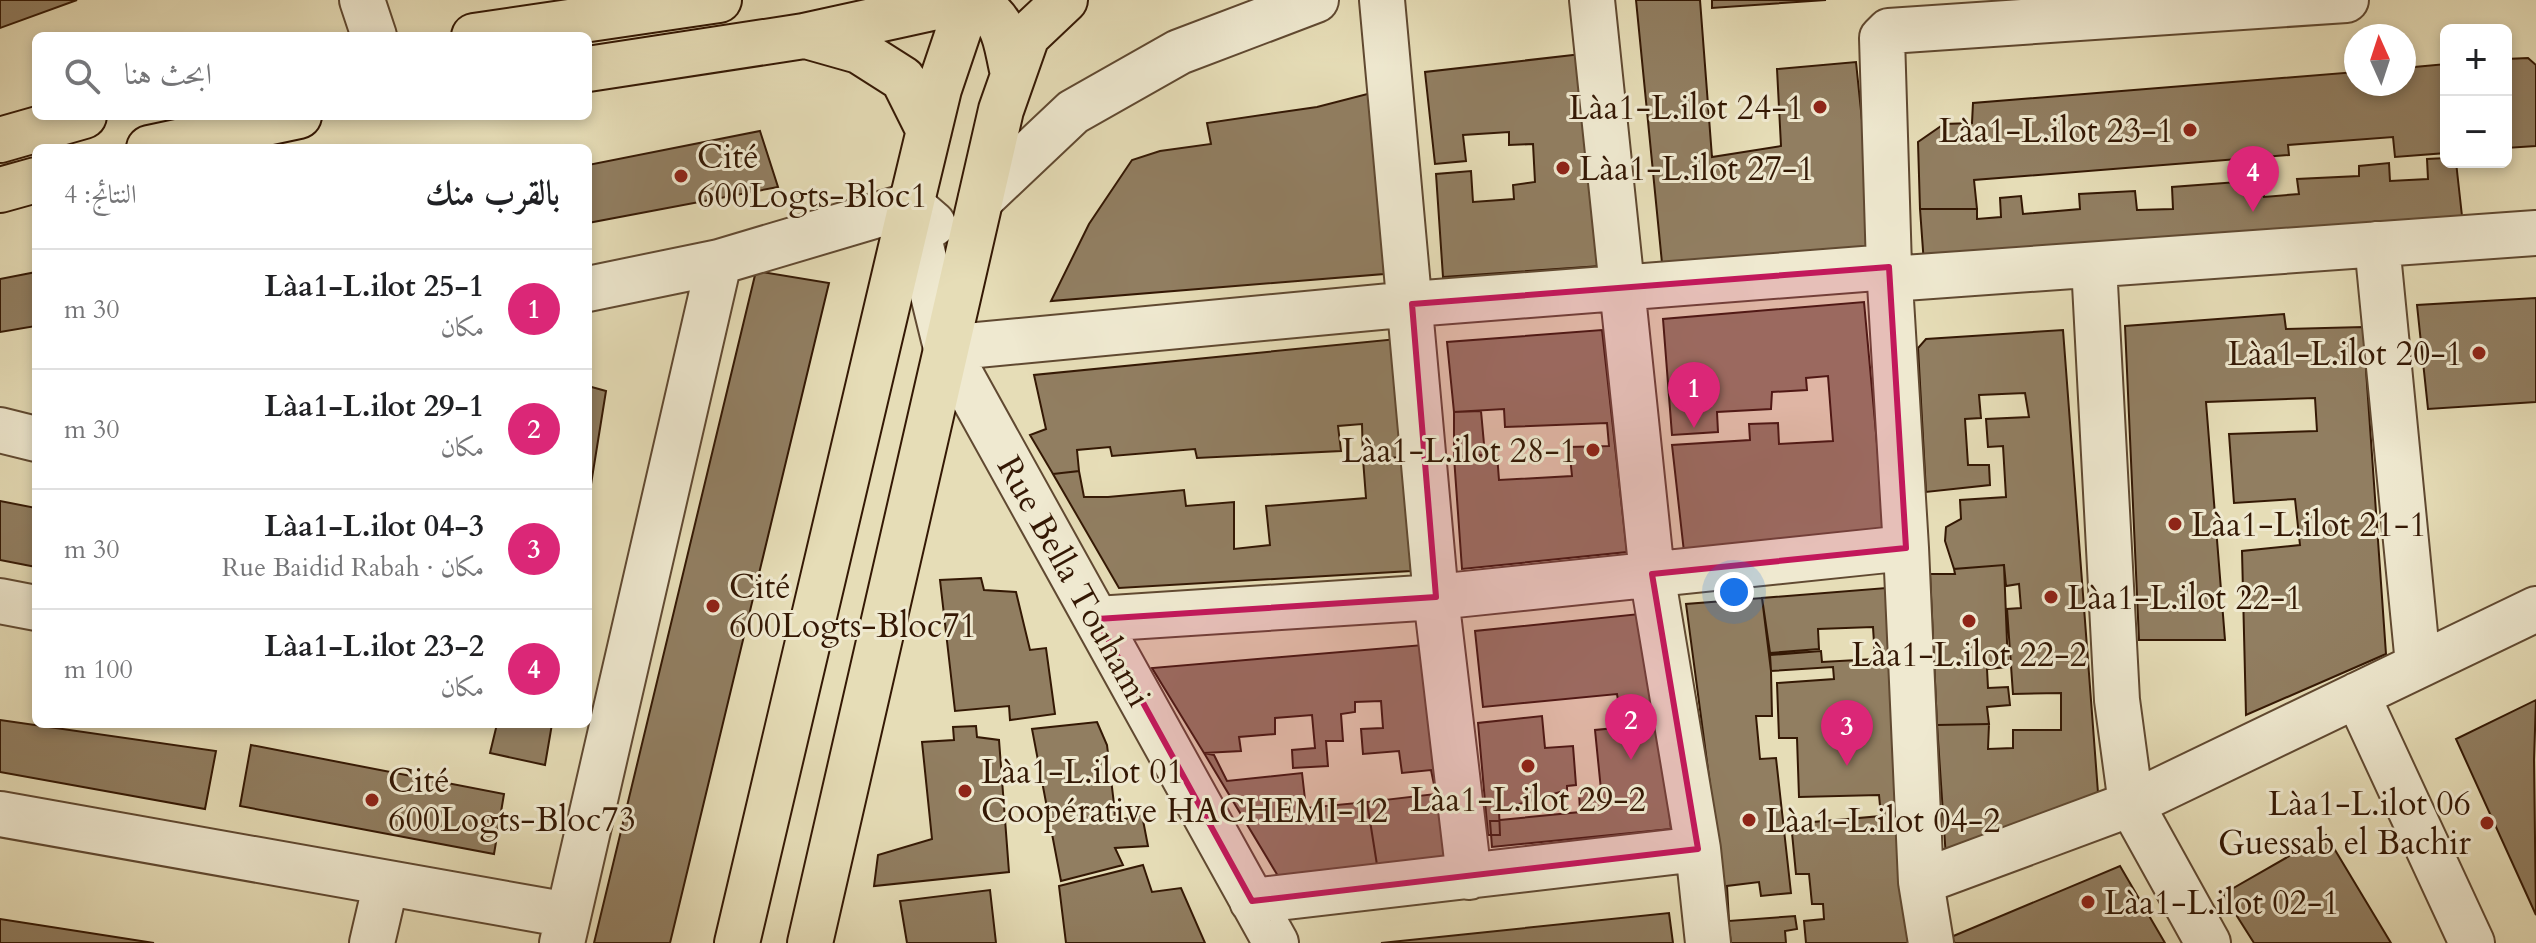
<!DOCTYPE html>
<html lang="ar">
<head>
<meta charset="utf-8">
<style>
	body { margin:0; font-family:Cardo,Amiri,serif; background:#f6f6f6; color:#202124; direction:rtl }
	.controls { position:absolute; right:24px; top:24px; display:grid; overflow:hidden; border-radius:12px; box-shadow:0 4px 12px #0003 }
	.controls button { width:72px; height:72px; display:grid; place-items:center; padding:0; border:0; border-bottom:2px solid #e0e0e0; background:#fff; color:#202124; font:40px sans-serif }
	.compass { position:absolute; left:2344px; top:24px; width:72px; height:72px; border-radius:50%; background:#fff; box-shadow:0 4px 12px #0003; rotate:357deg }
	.you { position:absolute; left:1734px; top:592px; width:28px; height:28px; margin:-20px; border:6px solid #fff; border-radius:50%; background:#1a73e8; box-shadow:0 0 0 12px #1a73e833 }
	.badge { display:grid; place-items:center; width:52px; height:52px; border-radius:50%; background:#db2777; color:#fff; font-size:26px; font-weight:700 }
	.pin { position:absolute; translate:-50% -66px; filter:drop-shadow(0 2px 4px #0008) }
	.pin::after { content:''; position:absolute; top:42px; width:28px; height:24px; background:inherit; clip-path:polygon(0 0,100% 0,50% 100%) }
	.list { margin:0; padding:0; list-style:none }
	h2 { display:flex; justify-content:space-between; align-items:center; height:104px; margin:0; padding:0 32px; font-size:34px }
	h2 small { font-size:26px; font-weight:400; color:#757577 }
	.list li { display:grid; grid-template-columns:52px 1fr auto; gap:24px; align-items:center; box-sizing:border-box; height:120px; padding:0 32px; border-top:2px solid #e0e0e0 }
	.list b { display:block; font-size:30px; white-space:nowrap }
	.list p { margin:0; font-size:26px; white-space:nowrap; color:#757577 }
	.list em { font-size:26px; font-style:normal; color:#757577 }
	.icon { flex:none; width:44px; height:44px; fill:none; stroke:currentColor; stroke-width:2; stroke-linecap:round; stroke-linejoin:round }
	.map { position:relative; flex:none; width:2536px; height:943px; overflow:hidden; direction:ltr }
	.search { position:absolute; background:#fff; box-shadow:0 4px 12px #0003; left:32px; top:32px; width:560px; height:88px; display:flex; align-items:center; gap:20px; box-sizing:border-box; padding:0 28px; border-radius:12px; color:#757577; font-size:30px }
	.panel { position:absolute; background:#fff; box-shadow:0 4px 12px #0003; left:32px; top:144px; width:560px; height:584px; border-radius:12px; direction:rtl }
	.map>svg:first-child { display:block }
	.building { fill:#917e61; stroke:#341804; stroke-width:2 }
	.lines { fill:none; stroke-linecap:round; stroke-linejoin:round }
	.minor-casing { stroke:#604931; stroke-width:48 }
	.major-casing { stroke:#341804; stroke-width:48 }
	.minor { stroke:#efe9d0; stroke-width:44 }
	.major { stroke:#e6ddb7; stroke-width:44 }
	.marked { fill:#c2185b; fill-opacity:0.2; stroke:#c2185b; stroke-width:6; stroke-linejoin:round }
	.poi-dot { fill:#8f2418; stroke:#efe9d0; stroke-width:3 }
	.labels { text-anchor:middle; stroke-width:6; stroke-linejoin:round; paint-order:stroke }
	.poi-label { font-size:34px; fill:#341804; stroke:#efe9d0; text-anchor:start }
	.street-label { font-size:34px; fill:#341804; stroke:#efe9d0 }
</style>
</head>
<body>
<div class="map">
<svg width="2536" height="943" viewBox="0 0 2536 943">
	<rect width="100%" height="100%" fill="#e6ddb7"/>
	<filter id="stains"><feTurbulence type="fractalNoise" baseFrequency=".0025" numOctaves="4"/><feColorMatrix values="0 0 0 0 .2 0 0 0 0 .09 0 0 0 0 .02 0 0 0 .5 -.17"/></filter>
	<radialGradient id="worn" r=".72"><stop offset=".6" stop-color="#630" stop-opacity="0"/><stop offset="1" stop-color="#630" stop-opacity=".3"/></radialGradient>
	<path class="building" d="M0 0H77L0 28Z
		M1636 0H1700L1712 157 1781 146 1777 69 1856 62 1876 257 1662 263Z
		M1712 0H1826L1712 8Z
		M1573 55H1580L1601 266 1443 277 1436 174 1471 171 1473 202 1514 199 1513 185 1535 182 1533 144 1509 145V132L1463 135 1466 161 1435 164 1425 72Z
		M2528 58 2536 65V146L2506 148V59Z
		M2446 64V153L2395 157 2393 137 2288 145 2289 155 1974 180 1977 209H1920L1918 142 1944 124 1972 123 1973 103 2356 72V84H2404V68Z
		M1379 91 1384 274 1051 301 1089 224 1132 160 1160 151 1211 144 1207 123 1317 107Z
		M760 131 778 187 588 223V165Z
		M2446 158V162H2456L2463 225 1924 264 1920 209H1977V219L2001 217 2000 198 2021 196 2023 214 2080 209 2079 194 2135 191 2137 210 2173 209 2172 187 2264 180V197L2299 194 2297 179 2359 176V166L2389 163 2390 181 2428 179 2427 159Z
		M756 271 829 283 670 943H594Z
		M36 272V326L0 332V279Z
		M2536 298V402L2428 409 2417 305Z
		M1864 302 1885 531 1684 552 1672 445 1750 440 1749 424 1778 423 1779 444 1833 441 1828 376 1806 378 1807 390 1772 392 1771 409 1717 412 1718 432 1672 435 1663 319Z
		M2284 314 2286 329 2363 327 2386 654 2246 715 2242 551 2300 545 2295 499 2234 503 2229 434 2317 431 2315 398 2206 402 2225 640H2139L2125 326Z
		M1602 330 1627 552 1462 569 1454 457 1497 454 1499 480 1572 476 1569 447 1609 446 1607 423 1505 427 1504 409 1454 412 1447 342Z
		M2063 330 2099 806 1946 858 1937 725 1989 724 1988 749 2013 748V730H2061V693L2013 694 2007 609 2021 608 2019 584 2006 586 2004 565 1954 569 1945 541 1946 527 1961 519 1960 500 2006 497 2003 446 1988 447 1986 419 2029 417 2025 393 1979 395 1981 418 1965 419 1968 465H1989L1990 485 1926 492 1918 348 1926 339Z
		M1397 339 1405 457 1363 459 1362 424 1338 426 1341 451 1197 458 1195 449 1112 456 1110 447 1077 450 1079 471 1053 474 1030 435 1046 429 1034 375Z
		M588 386 606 391 588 503Z
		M1481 411 1485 455 1454 457V412Z
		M1405 457 1411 571 1119 588 1053 474 1079 471 1084 497H1108L1184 490 1186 506 1234 502V549L1270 545 1266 506 1366 498 1363 459Z
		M0 501 36 508V567L0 560Z
		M2004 565 2008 667 1987 669 1988 688 2008 687 2010 705 1987 707 1989 724 1937 725 1930 574H1955L1954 569Z
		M981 578 984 590 1016 592 1030 650 1046 648 1055 714 1010 720 1009 706 955 711 940 580Z
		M1886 588 1909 943H1806L1804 921 1824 919 1823 904H1812L1809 874H1796L1792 833 1812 831 1813 822 1881 816 1879 795 1799 797 1797 738H1779L1777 683 1834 679 1833 667 1771 671 1770 655 1821 651 1822 662 1875 659 1873 627 1818 629 1819 649 1770 653 1762 598Z
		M1762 598 1771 671 1772 716H1756L1760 759 1776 758 1791 893 1761 896 1759 882 1727 886 1729 921 1795 916 1797 929 1785 931 1786 943H1731L1686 604Z
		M1649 613 1671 829 1492 847 1490 821 1580 812 1579 792 1601 790 1595 730 1637 726 1635 704 1619 706 1617 694 1483 707 1475 631Z
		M1423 645 1450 864 1378 871 1367 802 1436 794 1431 770 1402 773 1399 751 1363 754 1361 729 1383 728 1381 701 1355 702V712L1341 714 1343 741H1326L1328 766 1293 768 1292 750 1315 748 1312 715 1275 718V734L1239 737 1241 751 1204 753 1152 668Z
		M2536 700 2534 760 2536 915 2456 739Z
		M1542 716 1545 748 1573 746 1576 785 1567 786V790L1499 810 1500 835H1488L1478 723Z
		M0 720 216 751 205 809 0 772Z
		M1097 722 1107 745 1116 821 1142 815 1148 846 1115 848 1123 865 1061 881 1032 729Z
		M497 724H552L545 765 490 753Z
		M976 726 977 737 999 740 1009 872 874 886 878 855 932 839 922 742 954 740 953 727Z
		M251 745 504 794 494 854 240 806Z
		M1204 753 1214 755 1227 781 1302 773 1306 808 1367 802 1377 865 1278 876Z
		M2326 835 2391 943H2254L2223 894Z
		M1143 865 1152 892 1181 888 1205 943H1066L1059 886Z
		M2120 866 2165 943H1955L1951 937Z
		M990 890 996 943H907L900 901Z
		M1669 913 1673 943H1381Z
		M0 919 154 943H0Z"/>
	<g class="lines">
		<defs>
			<path id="minor" d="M362 0 374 36
				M1382 0 1436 597 1469 877
				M1592 0 1652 574 1698 849 1708 943
				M981 199 1073 112 1179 52 1316 0
				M911 205 946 348 1276 943
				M2377 244 2418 664
				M2094 265 2117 700 2131 804 2208 943
				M1890 279 2536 233
				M588 289 719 262 911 205 933 224
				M946 348 1412 304 1889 267
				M0 430 36 439
				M0 601 36 608
				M1097 619 1436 597 1906 548
				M2357 695 2472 943
				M0 814 568 915
				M1921 882 2131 804 2536 609
				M1252 901 1698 849
				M372 943 386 883
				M562 943 719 262
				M1931 943 1921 882 1906 548 1889 267 1882 38 1889 31 2346 0"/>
			<path id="major" d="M474 36 719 0
				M806 36 859 51 903 79 929 131
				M588 69 804 36 968 0
				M0 140 84 116
				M149 148 299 116
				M0 190 36 180
				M737 943 911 205 939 89 969 0C1007 18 1004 36 1013 74
				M810 943 1001 110 1027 36 1065 0"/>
		</defs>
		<use href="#minor" class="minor-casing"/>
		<use href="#major" class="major-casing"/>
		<use href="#minor" class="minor"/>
		<use href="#major" class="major"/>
	</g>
	<path class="marked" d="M1889 267 1906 548 1652 574 1698 849 1252 901 1097 619 1436 597 1412 304Z"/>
	<g class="poi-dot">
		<circle cx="1820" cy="107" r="8"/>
		<circle cx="2190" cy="130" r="8"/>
		<circle cx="1563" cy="168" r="8"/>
		<circle cx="681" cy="176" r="8"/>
		<circle cx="2479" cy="353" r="8"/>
		<circle cx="1593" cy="450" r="8"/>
		<circle cx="2175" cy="524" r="8"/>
		<circle cx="2051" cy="597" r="8"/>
		<circle cx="713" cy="606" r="8"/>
		<circle cx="1969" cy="621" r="8"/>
		<circle cx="1528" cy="766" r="8"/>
		<circle cx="965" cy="791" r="8"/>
		<circle cx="372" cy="800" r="8"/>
		<circle cx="1749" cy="820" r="8"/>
		<circle cx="2487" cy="823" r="8"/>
		<circle cx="2088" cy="902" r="8"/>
	</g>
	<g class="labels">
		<g class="poi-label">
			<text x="1804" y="119" text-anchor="end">Làa1-L.ilot 24-1</text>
			<text x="2174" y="142" text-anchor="end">Làa1-L.ilot 23-1</text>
			<text x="697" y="168">Cité<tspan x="697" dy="39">600Logts-Bloc1</tspan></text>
			<text x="1579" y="180">Làa1-L.ilot 27-1</text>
			<text x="2463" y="365" text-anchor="end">Làa1-L.ilot 20-1</text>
			<text x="1577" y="462" text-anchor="end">Làa1-L.ilot 28-1</text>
			<text x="2191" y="536">Làa1-L.ilot 21-1</text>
			<text x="729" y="598">Cité<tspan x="729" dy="39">600Logts-Bloc71</tspan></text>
			<text x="2067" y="609">Làa1-L.ilot 22-1</text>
			<text x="1969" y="666" text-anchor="middle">Làa1-L.ilot 22-2</text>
			<text x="981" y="783">Làa1-L.ilot 01<tspan x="981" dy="39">Coopérative HACHEMI-12</tspan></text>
			<text x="388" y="792">Cité<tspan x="388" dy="39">600Logts-Bloc73</tspan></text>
			<text x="1528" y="811" text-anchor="middle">Làa1-L.ilot 29-2</text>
			<text x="2471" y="815" text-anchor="end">Làa1-L.ilot 06<tspan x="2471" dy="39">Guessab el Bachir</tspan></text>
			<text x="1765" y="832">Làa1-L.ilot 04-2</text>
			<text x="2104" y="914">Làa1-L.ilot 02-1</text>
		</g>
		<g class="street-label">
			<text transform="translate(1075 581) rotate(61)" y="12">Rue Bella Touhami</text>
		</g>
	</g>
	<rect width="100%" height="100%" filter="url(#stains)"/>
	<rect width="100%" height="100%" fill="url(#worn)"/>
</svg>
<div class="controls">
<button>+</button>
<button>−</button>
</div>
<svg class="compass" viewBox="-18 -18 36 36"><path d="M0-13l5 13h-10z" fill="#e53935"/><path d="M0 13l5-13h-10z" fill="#757577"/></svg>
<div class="you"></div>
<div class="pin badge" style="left:1694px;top:428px">1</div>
<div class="pin badge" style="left:1631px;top:760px">2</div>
<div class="pin badge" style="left:1847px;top:766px">3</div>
<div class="pin badge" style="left:2253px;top:212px">4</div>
<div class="search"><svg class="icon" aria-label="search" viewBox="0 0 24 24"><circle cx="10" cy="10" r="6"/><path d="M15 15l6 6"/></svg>ابحث هنا</div>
<section class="panel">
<h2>بالقرب منك<small>النتائج: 4</small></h2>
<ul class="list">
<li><span class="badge">1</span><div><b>Làa1-L.ilot 25-1</b><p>مكان</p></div><em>30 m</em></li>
<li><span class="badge">2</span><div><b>Làa1-L.ilot 29-1</b><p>مكان</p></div><em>30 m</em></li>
<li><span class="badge">3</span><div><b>Làa1-L.ilot 04-3</b><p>مكان · Rue Baidid Rabah</p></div><em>30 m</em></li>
<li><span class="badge">4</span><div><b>Làa1-L.ilot 23-2</b><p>مكان</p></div><em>100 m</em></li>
</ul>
</section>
</div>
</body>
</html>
